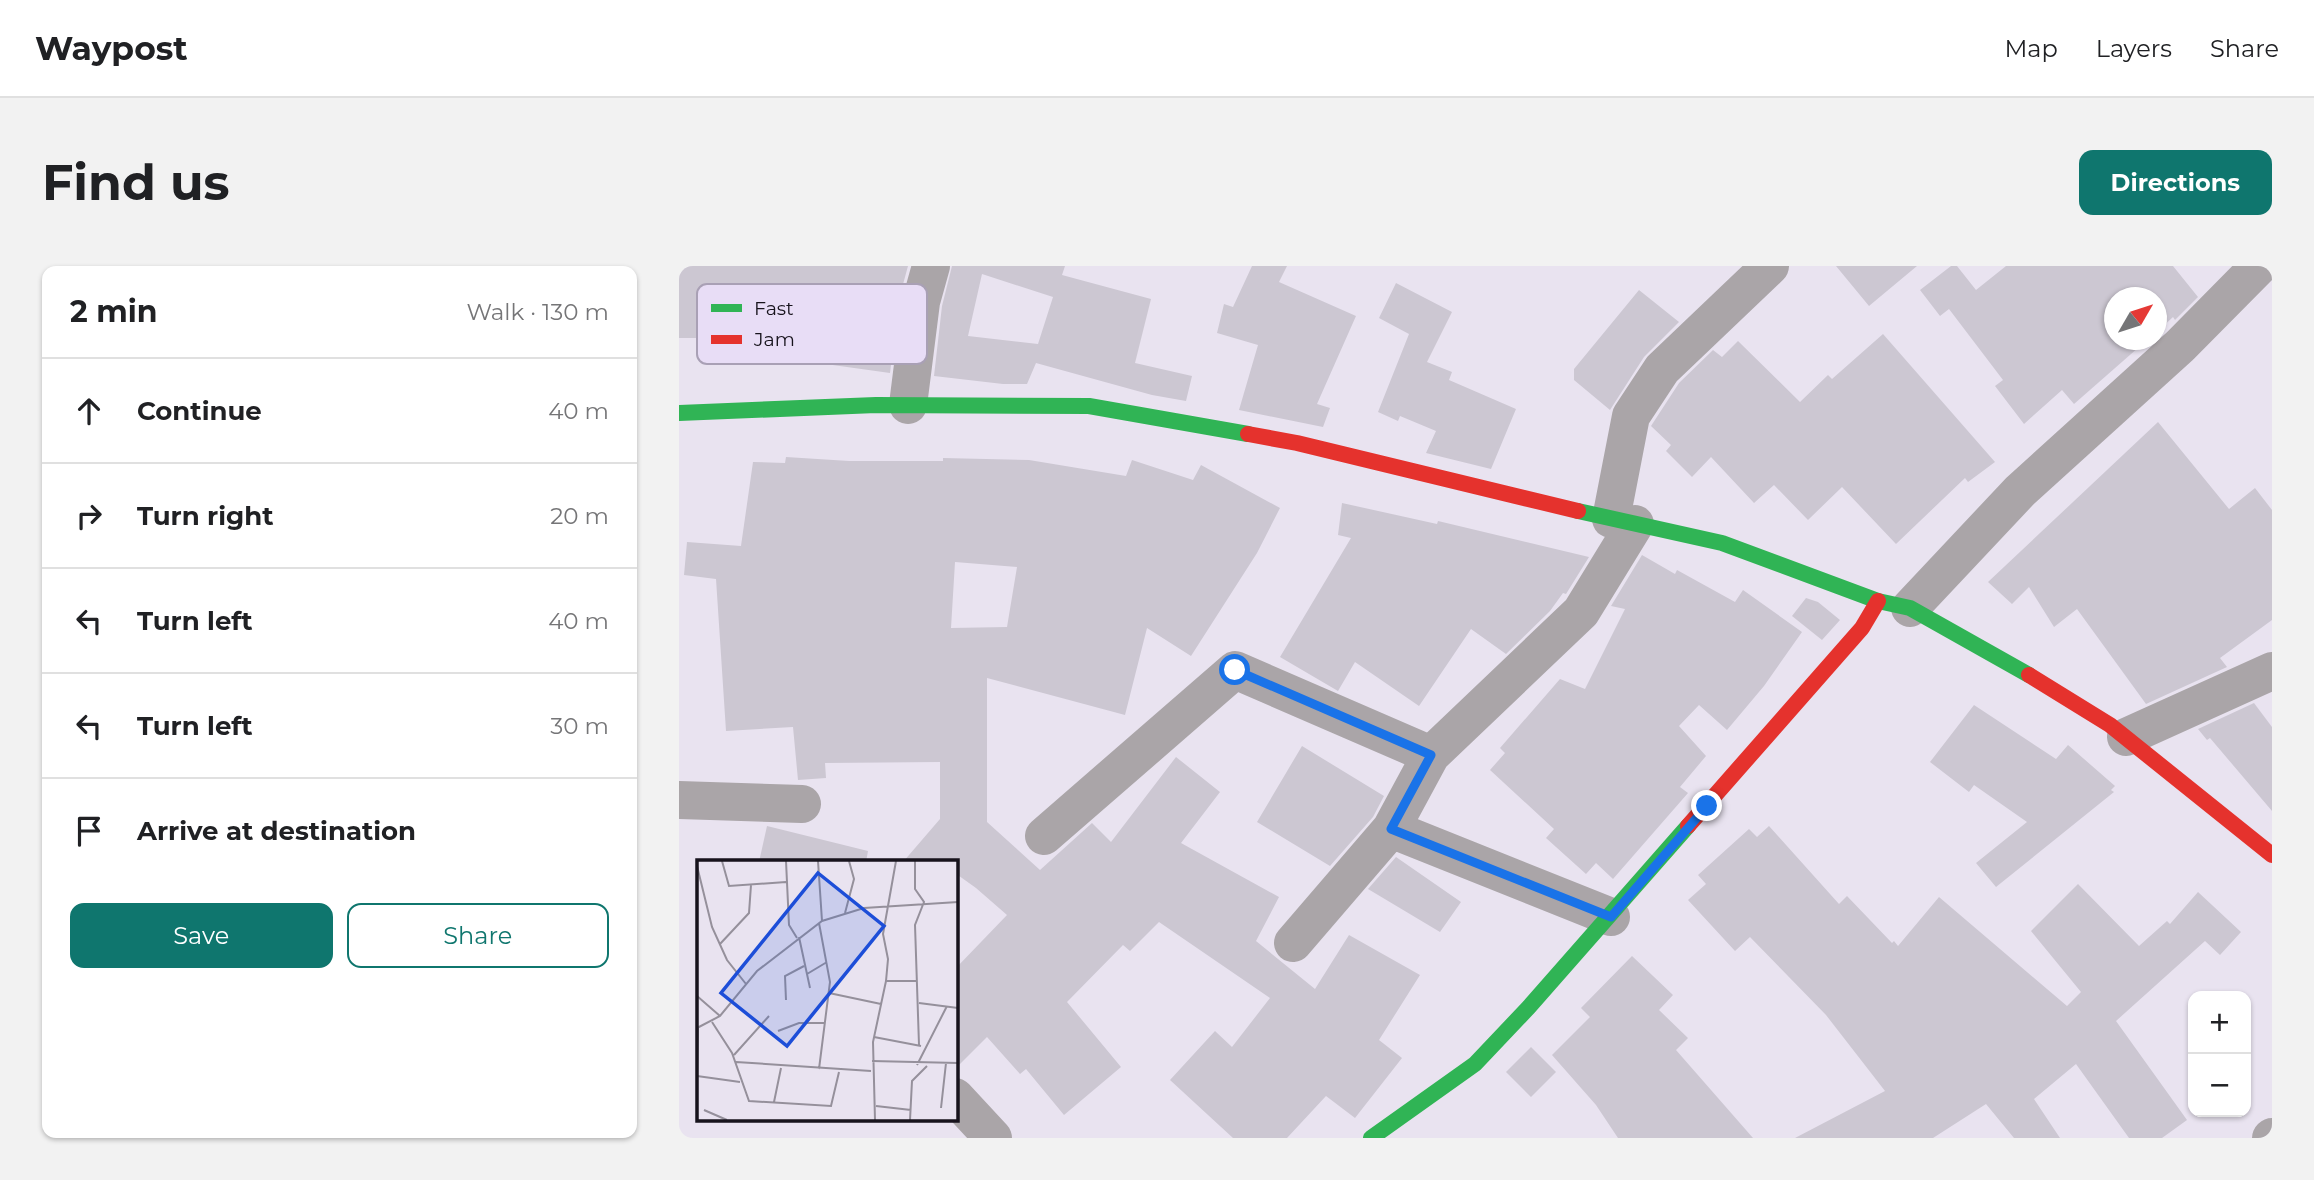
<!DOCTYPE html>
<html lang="en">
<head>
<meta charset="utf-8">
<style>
	body { margin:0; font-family:Montserrat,sans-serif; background:#f2f2f2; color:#202124 }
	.controls { position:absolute; right:21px; bottom:21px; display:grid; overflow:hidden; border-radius:14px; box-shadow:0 2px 5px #0004 }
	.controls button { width:63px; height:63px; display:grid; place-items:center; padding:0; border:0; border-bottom:2px solid #e0e0e0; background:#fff; color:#202124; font:35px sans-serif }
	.compass { position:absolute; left:1425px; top:21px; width:63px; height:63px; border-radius:50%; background:#fff; box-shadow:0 2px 5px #0004; rotate:51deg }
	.stop { position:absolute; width:21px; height:21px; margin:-16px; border:5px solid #1a73e8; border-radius:50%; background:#fff }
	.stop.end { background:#1a73e8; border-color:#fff; box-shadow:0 2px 7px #0008 }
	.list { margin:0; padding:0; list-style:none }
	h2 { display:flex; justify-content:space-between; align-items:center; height:91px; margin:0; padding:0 28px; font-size:30px }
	h2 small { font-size:23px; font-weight:400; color:#757577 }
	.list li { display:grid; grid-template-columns:46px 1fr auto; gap:21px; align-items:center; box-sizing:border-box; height:105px; padding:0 28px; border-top:2px solid #e0e0e0 }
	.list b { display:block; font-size:26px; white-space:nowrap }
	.list em { font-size:23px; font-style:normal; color:#757577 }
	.actions { display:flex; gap:14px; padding:21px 28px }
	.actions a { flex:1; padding:16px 0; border:2px solid #0f766e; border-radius:14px; text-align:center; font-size:24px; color:#0f766e }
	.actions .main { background:#0f766e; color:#fff }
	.icon { flex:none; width:38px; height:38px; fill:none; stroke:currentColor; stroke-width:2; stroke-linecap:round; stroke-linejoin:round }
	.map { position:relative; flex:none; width:1593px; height:872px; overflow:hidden; border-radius:14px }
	header { display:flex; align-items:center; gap:42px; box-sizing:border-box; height:98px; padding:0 35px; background:#fff; border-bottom:2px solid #e0e0e0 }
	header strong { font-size:33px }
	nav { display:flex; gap:38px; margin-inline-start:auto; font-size:24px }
	.intro { display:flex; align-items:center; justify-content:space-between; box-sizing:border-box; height:168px; padding:0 42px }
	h1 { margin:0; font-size:49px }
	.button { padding:18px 32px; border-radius:14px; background:#0f766e; color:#fff; font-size:24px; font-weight:700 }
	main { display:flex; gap:42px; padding:0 42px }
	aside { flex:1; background:#fff; border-radius:14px; box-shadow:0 2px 5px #0004 }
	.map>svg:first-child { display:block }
	.building { fill:#ccc7d2; fill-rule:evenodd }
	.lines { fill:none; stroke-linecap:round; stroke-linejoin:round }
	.street { stroke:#aaa5a8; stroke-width:38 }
	.fast { stroke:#30b455; stroke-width:16 }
	.jam { stroke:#e5322d; stroke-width:16 }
	.route { stroke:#1a73e8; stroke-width:9 }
	.inset-road { fill:none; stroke:#95909b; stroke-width:2 }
	.view { fill:#1d4ed8; fill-opacity:0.15; stroke:#1d4ed8; stroke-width:3.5 }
	.inset-edge { fill:none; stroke:#17131c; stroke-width:3.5 }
	.key { fill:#e8ddf6; stroke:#a9a0b5; stroke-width:2 }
	.key-label { font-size:19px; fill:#17131c }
</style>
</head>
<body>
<header>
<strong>Waypost</strong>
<nav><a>Map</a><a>Layers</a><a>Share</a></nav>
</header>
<div class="intro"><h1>Find us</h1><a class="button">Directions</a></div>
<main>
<aside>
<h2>2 min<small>Walk · 130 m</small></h2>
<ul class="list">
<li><svg class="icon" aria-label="ahead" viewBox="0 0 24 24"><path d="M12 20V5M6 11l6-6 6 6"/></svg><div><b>Continue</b></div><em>40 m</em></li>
<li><svg class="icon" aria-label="right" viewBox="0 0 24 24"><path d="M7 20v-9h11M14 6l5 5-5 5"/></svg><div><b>Turn right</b></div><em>20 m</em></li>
<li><svg class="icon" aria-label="left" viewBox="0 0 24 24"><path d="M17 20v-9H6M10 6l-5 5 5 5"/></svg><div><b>Turn left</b></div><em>40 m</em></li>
<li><svg class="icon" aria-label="left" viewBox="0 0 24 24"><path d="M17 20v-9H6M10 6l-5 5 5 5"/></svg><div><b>Turn left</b></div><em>30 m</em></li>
<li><svg class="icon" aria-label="arrive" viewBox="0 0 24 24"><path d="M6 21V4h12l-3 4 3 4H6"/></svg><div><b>Arrive at destination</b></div></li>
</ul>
<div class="actions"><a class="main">Save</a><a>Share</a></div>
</aside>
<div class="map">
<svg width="1593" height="872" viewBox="0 0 1593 872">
	<rect width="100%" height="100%" fill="#e9e3f0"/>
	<path class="building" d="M0 0H229L220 33 211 107 89 90 92 65 35 51V72H0Z
		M273 0H386L383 9 472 33 456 97 513 110 507 135 473 129 357 97 348 118H324L255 110 263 40ZM303 8 374 31 359 78 289 70Z
		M573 0H608L600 16 677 50 638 138 651 142 644 161 560 144 579 79 538 67 545 38 554 41Z
		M1157 0H1238L1190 40Z
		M1272 0H1278L1297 24 1327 0H1494L1519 31 1496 54 1494 51 1478 66V32H1436V74H1468L1395 138 1383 124 1345 158 1316 120 1324 114 1270 43 1261 50 1241 24Z
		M717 17 773 46 748 96 773 106 770 114 837 143 812 203 747 187 757 165 721 150 719 155 699 146 730 68 700 52Z
		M960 24 1000 56 965 91 931 144 895 114V103Z
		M1204 68 1316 196 1289 216 1286 212 1217 278 1163 221 1129 254 1095 219 1075 237 1032 191 1013 211 987 185 992 179 972 160 1000 117 1034 84 1043 91 1059 75 1121 136 1149 109 1153 113Z
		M1479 156 1550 243 1576 222 1593 244V354L1541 392 1548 401 1467 438 1398 343 1375 361 1350 321 1333 338 1309 316Z
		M107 191 170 195H264V192L350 194 447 210 453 194 514 214 522 199 601 242 578 287 512 390 468 362 446 449 308 412V556L361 604 413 557 432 576 497 491 541 526 502 577 600 631 577 675 636 723 670 669 741 709 700 774 723 792 676 852 647 830 608 872H554L491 814 536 765 553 781 591 732 480 656 451 685 444 679 388 736 442 801 385 849 347 803 341 808 308 771 276 803V703L328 649 297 622 276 607V596H224L261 553V496L146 497 147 512 119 514 114 461 47 465 37 313 5 309 8 276 62 280 74 196 106 197ZM276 296 338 301 328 361 272 362Z
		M663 237 758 258 759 255 910 291 887 328 884 327 871 345 827 388 792 363 740 440 676 396 659 425 601 391 672 272 659 269Z
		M963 289 996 308 998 304 1056 336 1064 324 1123 366 1085 420 1048 464 1020 439 1000 460 1027 490 1001 521 1009 527 934 613 917 597 907 608 867 572 875 563 811 504 826 487 821 482 881 413 906 423 946 343 932 340Z
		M1127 332 1139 336 1161 354 1143 374 1113 350Z
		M1575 437 1593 461V545L1531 472 1528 474 1519 463Z
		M1295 439 1377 493 1389 479 1436 520 1432 524 1435 526 1317 621 1297 597 1348 556 1295 519 1290 526 1251 496Z
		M623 480 705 530 694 551 651 600 578 556Z
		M88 560 189 585 187 596H80Z
		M1090 560 1160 638 1168 630 1213 677 1215 675 1219 680 1260 631 1388 740 1402 726 1352 665 1399 618 1460 680 1488 655 1491 658 1519 626 1562 666 1541 689 1526 675 1437 755 1508 854 1483 872H1450L1397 798 1355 833 1381 872H1335L1307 838 1254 872H1116L1206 825 1147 749 1071 671 1056 685 1009 634 1027 618 1019 609 1070 563 1078 571Z
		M717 591 782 636 761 666 689 623Z
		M953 690 994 729 980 744 1009 772 997 784 1074 872H939L917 839 873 789 911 751 902 742Z
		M852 781 877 806 852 831 827 806Z"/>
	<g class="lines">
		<path class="street" d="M229 139 242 36 252 0
			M932 253 952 150 983 103 1091 0
			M1231 342 1341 225 1501 80 1580 0
			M1447 471 1593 405
			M0 534 123 538
			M712 563 932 651
			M365 570 556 404 752 489
			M614 677 712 563 752 489 902 346 956 258
			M276 831 314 872
			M1592 872 1593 871"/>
		<path class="fast" d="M0 147 197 139 410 140 569 168
			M899 245 1043 277 1199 335 1231 342 1350 409
			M692 872 796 798 850 741 1009 560"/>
		<path class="jam" d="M569 168 618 177 899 245
			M1350 409 1431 459 1593 589
			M1009 560 1183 362 1199 335"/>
	</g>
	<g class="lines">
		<path class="route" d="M556 404 752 489 712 563 932 651 1028 540"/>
	</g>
	<g transform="translate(18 594)">
		<rect width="261" height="261" fill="#e9e3f0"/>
		<path class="inset-road" d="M25 1 32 26 89 22M89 1 92 65 100 78M121 1 125 61M218 1V29L227 42 218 65 222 185M0 6 15 67 30 100 49 124M148 53 157 19 152 1M102 77 113 128M23 84 52 53 54 25M110 114 130 102M189 121H219M132 133 184 144M0 136 23 156M89 140 88 116 107 106M222 143 261 148M15 162 35 193 52 241 134 246 142 212M0 168 23 156 60 111 125 61 167 48 261 42M81 171 102 163H128M177 177 224 186M37 195 72 156M175 201 261 203M39 202 174 211M220 205 250 146M122 209 133 122 122 63M0 214 1 168M0 216 43 222M77 242 84 208M179 246 214 250M244 248 249 203M7 250 30 260M178 260 176 182 189 121 191 99 186 74 199 1M213 260 215 221 230 206"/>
		<path class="view" d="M121 13 187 66 90 186 24 133Z"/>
		<rect width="261" height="261" class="inset-edge"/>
	</g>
	<rect x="18" y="18" width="230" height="80" rx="10" class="key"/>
	<rect x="32" y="38" width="31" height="8" fill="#30b455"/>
	<rect x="32" y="69" width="31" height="9" fill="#e5322d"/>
	<g class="key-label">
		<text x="75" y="49">Fast</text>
		<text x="75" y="80">Jam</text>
	</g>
</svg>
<div class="controls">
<button>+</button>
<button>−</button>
</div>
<svg class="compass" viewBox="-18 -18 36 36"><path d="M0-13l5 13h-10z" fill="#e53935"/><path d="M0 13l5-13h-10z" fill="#757577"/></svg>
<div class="stop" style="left:556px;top:404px"></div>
<div class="stop end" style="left:1028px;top:540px"></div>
</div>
</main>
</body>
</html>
